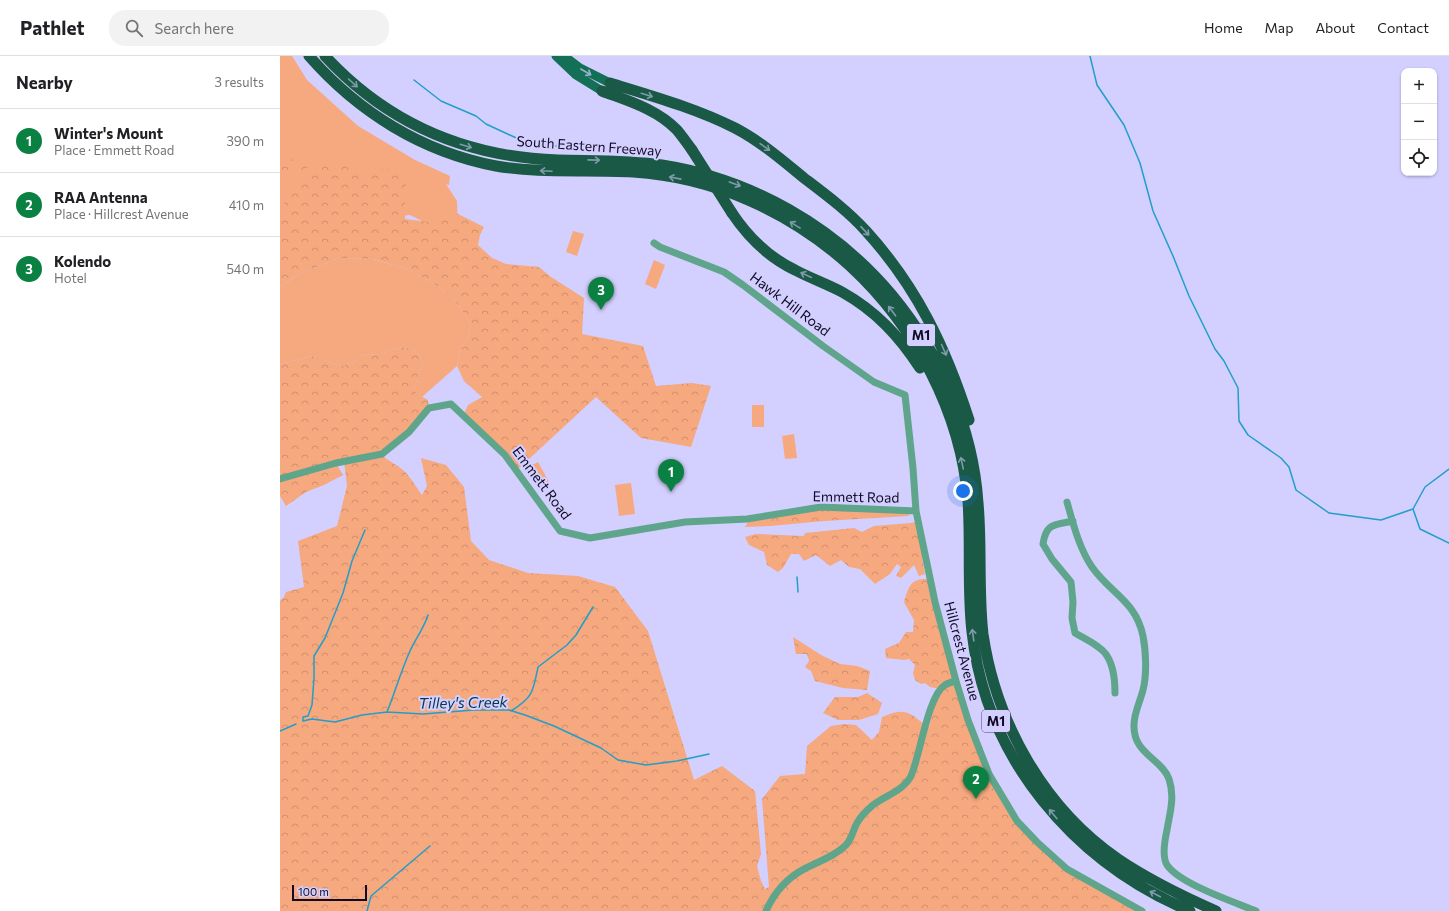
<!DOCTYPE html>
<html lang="en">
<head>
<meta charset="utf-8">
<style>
	body { margin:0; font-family:Commissioner,sans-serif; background:#f2f2f2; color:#202124 }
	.controls { position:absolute; right:12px; top:12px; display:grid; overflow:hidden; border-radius:8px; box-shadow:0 1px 3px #0004 }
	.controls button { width:36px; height:36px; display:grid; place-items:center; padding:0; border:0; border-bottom:1px solid #e0e0e0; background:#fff; color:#202124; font:20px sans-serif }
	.scale { position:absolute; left:12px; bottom:10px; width:75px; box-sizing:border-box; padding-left:4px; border:2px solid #100b27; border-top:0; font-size:11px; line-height:14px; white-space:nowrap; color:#100b27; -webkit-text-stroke:3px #d3cffe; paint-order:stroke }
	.you { position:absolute; left:683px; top:435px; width:14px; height:14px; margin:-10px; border:3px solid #fff; border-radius:50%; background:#1a73e8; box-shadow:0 0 0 6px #1a73e833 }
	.badge { display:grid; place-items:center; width:26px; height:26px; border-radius:50%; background:#0b8043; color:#fff; font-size:13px; font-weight:700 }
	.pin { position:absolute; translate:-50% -33px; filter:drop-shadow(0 1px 2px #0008) }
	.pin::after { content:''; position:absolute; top:21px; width:14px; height:12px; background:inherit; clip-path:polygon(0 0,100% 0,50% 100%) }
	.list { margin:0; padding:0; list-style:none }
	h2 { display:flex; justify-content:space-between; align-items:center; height:52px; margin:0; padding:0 16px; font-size:17px }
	h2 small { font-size:13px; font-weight:400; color:#757577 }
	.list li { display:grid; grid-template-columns:26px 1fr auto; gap:12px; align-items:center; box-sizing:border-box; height:64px; padding:0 16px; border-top:1px solid #e0e0e0 }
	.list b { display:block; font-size:15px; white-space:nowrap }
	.list p { margin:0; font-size:13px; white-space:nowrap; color:#757577 }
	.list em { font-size:13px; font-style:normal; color:#757577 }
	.icon { flex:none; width:22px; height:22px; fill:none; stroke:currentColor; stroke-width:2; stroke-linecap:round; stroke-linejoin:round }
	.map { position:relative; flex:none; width:1169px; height:855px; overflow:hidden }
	header { display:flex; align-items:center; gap:24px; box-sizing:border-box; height:56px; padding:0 20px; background:#fff; border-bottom:1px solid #e0e0e0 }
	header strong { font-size:19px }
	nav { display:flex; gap:22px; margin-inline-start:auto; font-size:14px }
	.search { width:280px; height:36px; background:#f2f2f2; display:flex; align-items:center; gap:10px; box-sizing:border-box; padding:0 14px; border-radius:16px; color:#757577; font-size:15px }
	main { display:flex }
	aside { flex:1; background:#fff }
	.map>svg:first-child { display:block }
	.green { fill:#f6a87f }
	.forest { fill:url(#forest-crowns) }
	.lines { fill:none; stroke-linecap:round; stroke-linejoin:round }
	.stream { stroke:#219eca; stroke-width:1.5 }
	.minor { stroke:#5fa58c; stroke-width:7 }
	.major { stroke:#137056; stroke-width:9 }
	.highway { stroke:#195945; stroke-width:11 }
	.highway-bridge { stroke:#195945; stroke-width:11 }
	.oneway { stroke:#99b2cc }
	.oneway2 { stroke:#7f9aab }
	.labels { text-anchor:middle; stroke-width:4; stroke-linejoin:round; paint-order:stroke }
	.shield { fill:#d3cffe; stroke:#4a4668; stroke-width:1 }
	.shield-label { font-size:13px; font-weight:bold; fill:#100b27 }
	.street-label { font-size:14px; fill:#100b27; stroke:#d3cffe }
	.water-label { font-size:15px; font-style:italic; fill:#02374a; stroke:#d3cffe }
</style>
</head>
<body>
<header>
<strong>Pathlet</strong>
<div class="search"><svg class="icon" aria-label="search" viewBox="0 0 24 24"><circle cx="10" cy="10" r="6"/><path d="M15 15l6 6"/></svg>Search here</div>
<nav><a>Home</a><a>Map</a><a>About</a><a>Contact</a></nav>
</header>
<main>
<aside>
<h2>Nearby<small>3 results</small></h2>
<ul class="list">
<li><span class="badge">1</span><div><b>Winter's Mount</b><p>Place · Emmett Road</p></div><em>390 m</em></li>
<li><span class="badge">2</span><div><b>RAA Antenna</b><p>Place · Hillcrest Avenue</p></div><em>410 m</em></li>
<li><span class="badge">3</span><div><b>Kolendo</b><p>Hotel</p></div><em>540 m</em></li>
</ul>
</aside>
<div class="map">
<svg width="1169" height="855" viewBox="0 0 1169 855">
	<defs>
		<pattern id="forest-crowns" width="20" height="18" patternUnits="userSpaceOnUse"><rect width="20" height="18" fill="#f6a87f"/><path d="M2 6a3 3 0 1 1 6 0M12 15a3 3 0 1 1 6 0" fill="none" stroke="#d28f6e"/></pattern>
	</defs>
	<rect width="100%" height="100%" fill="#d3cffe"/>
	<path class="green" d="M0 0H12L27 24 78 70 135 104 170 120 169 129 166 128 177 145 178 181 166 177 130 159 0 172Z
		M293 175 304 178 297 200 286 196Z
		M59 202 93 203 129 214 159 231 174 243 191 268 188 280 179 299 177 310 142 341 137 338 134 332 143 307 137 295 122 291 100 298 82 299 72 308 61 310 32 300 0 308V231L21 217Z
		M374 204 385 209 376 233 365 228Z
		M472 349H484V371H472Z
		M514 378 517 402 505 403 502 380Z
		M258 406 269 426 259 432 247 412Z
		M351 427 355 458 339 460 335 429Z"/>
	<path class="forest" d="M0 100 26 107H32L24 116H15L0 122Z
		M66 106 74 114 108 113 127 122 125 138V163L157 167 176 157 204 171 200 179 198 189 212 202 226 208 259 211 271 221 304 242 302 278 363 290 376 330 412 327 431 330 411 391 361 382 316 341 236 415 183 360 188 349 202 341 184 325 177 310 179 299 188 280 191 268 174 243 159 231 129 214 94 203 59 202 21 217 0 231V155L4 154 3 134 23 124 45 110Z
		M122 291 137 295 143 307 134 332 137 338 148 344 149 352 102 399C108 405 116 408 123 414 131 421 136 431 142 439L147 430 141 402 166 409 184 431 191 485 209 504 248 517 298 520 335 531 368 575 414 724 442 710 475 735 481 798 477 810 481 825 485 833 489 831 482 743 500 720 525 718 527 690 551 670 564 668 576 669 592 684 599 676 602 661C611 657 621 653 630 658 637 661 641 667 649 671L658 636 660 633 650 631 645 627 641 628 635 624 633 617 635 609 629 603 624 604 606 602 605 593 619 587 626 576H633L634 564 624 546C629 529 631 522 650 523L676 625 709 718 737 765 787 813 862 855H0V545L4 541 6 536 24 531 18 485 57 470 67 430 64 405 56 407 63 419 44 429 26 436 6 450 0 440V308L32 300 61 310 72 308 82 299 100 298Z
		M541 451 628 455 629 460 544 465 490 470 465 471 470 463Z
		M638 465 646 501 642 502 645 518 639 520 634 509 621 522 616 520 621 511 617 508 610 518 595 528 580 513 569 511 561 504 550 510 536 499 524 505 519 498H511L503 512 498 516 487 509 484 496 469 489 465 481 476 478 524 480 525 477 574 472 582 476 594 470 631 467Z
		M513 581 541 599 560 608 577 610 590 615 587 634 563 632 535 625 531 615 525 611 529 605 527 598H516Z
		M587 637 602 647 598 658 579 664H558L543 657 555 641H578Z"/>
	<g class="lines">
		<path class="stream" d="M810 0 817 29 844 69 860 107 873 155 893 200 909 240 935 293 944 305 958 332 959 365 968 379 1001 402 1009 411 1016 434 1049 457 1101 464 1133 453 1145 431 1169 413
			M134 24 161 45 196 60 206 68 245 86 308 94
			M1133 453 1140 473 1169 487
			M517 521 518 536
			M231 655C253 641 253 636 258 611L287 589 296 579 313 551
			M107 656C115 636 121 615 130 595 136 582 144 572 148 559
			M23 665 32 663 55 666 82 659 107 656 143 658 194 654H229L245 659 274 670 321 692 338 704 366 709 397 705 429 698
			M23 665V661L28 660 32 649 34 622V600L45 582 63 537 72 505 85 474
			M0 675 16 668
			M87 855 91 840 150 790"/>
		<path class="minor" d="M374 187 380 191 444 216 463 229 543 290 594 326 625 339 633 412 636 455 655 546 676 625 688 664 709 718 737 765 757 786 787 813 862 855
			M0 423 56 407 102 398 129 376 149 352 171 348 225 399 280 475 310 482 405 466 467 463 541 451 636 455
			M787 446C793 467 799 492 812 511 830 537 856 545 863 580 866 595 867 619 863 634 860 646 854 657 854 669 853 698 882 703 889 723 895 741 890 756 887 774 885 783 882 801 887 809 900 828 954 846 976 855
			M793 465C774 469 766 467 763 488L772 503 791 526 793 546 792 562 795 577C805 583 817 588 825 597 833 607 835 624 835 637
			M486 855C494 837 508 821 526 812 540 805 555 800 566 789 572 783 573 774 577 767 581 760 587 754 593 749 605 740 624 734 631 720 640 700 648 639 665 629 668 627 672 626 676 625"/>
		<path class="major" d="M276 0 296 19 322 35
			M284 0 300 12 330 27"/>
		<path class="highway" d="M29 0C78 56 142 96 216 110 261 118 307 113 353 116 434 121 511 156 570 210 635 270 681 356 688 445 691 488 687 532 692 576 706 703 794 806 910 855
			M45 0C108 68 186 101 278 104 313 105 347 104 382 109 471 123 554 170 612 239 660 297 693 371 698 447 702 490 698 535 703 578 716 667 764 752 838 803 869 824 902 840 936 855
			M330 27C372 40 415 52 455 72 480 85 502 104 524 122 545 138 568 155 586 175 637 231 666 292 689 364
			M322 35C348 45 377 53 397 74 402 80 407 87 412 94
			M452 157C468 181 488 201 515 214 530 222 547 228 562 236 596 255 619 280 640 312"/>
		<path class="highway-bridge" d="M412 94 452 157"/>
	</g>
	<defs><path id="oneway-shaft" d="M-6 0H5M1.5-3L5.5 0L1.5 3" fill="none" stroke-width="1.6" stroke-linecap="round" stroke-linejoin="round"/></defs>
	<use class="oneway" href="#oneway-shaft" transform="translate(306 16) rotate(30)"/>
	<g class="oneway2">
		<use href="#oneway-shaft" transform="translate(73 27) rotate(42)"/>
		<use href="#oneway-shaft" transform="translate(367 39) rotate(17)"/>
		<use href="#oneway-shaft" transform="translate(186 90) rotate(17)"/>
		<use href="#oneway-shaft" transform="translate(485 91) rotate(35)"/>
		<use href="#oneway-shaft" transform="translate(314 104) rotate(1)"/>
		<use href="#oneway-shaft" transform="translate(266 115) rotate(-177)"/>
		<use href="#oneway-shaft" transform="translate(395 122) rotate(-169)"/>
		<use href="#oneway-shaft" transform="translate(455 128) rotate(20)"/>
		<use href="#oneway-shaft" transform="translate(515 169) rotate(-148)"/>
		<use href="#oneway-shaft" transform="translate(585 175) rotate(47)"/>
		<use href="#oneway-shaft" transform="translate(526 219) rotate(-155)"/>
		<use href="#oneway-shaft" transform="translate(612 255) rotate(-127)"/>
		<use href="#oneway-shaft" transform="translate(664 294) rotate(66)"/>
		<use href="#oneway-shaft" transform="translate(682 407) rotate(-102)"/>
		<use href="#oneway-shaft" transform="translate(693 579) rotate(-98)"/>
		<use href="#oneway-shaft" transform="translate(773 758) rotate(-130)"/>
		<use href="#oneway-shaft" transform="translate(875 838) rotate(-152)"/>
	</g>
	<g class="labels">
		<g class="shield">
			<rect x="627" y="268" width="28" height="22" rx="3"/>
			<rect x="702" y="654" width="28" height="22" rx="3"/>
		</g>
		<g class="shield-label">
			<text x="641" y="284">M1</text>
			<text x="716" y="670">M1</text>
		</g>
		<g class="street-label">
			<text transform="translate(309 90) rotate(4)" y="5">South Eastern Freeway</text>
			<text transform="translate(510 248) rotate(37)" y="5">Hawk Hill Road</text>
			<text transform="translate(262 427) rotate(53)" y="5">Emmett Road</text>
			<text transform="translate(576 441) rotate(1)" y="5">Emmett Road</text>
			<text transform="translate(682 595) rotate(75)" y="5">Hillcrest Avenue</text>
		</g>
		<g class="water-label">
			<text transform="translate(183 647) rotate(-1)" y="5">Tilley's Creek</text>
		</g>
	</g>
</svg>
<div class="controls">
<button>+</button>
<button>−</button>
<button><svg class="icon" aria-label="locate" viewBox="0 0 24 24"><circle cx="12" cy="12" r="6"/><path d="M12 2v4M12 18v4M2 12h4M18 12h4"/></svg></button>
</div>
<div class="scale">100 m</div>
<div class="you"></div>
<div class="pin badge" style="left:391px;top:436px">1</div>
<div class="pin badge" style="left:696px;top:743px">2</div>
<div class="pin badge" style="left:321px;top:254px">3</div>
</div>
</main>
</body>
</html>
